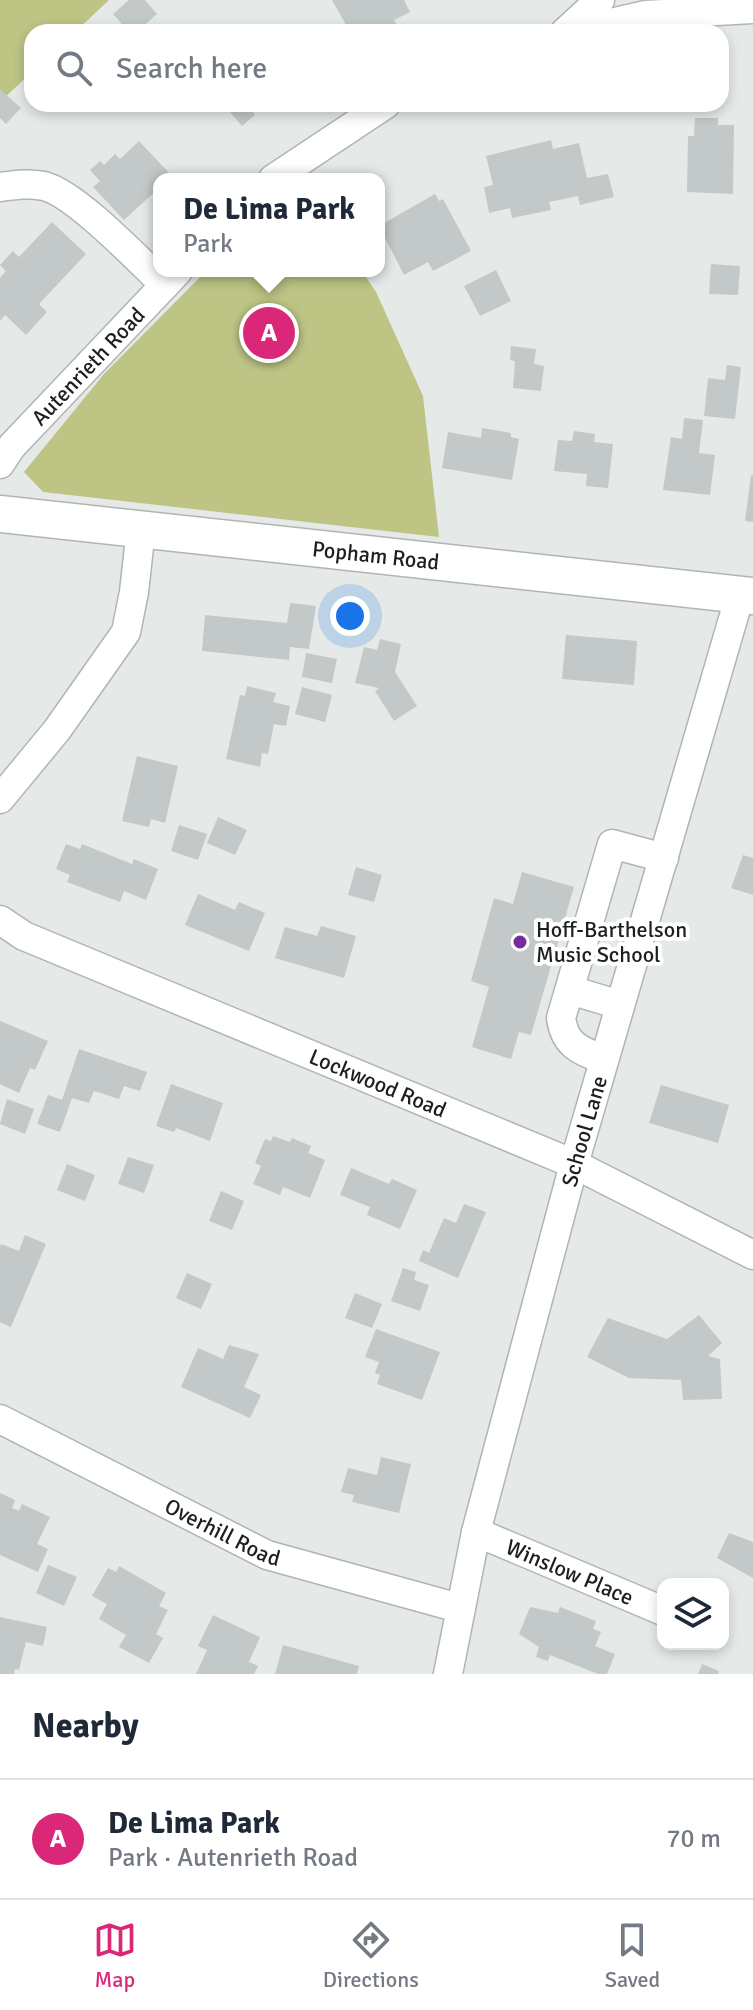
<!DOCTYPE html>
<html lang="en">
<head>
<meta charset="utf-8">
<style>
	body { margin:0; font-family:Signika,sans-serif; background:#f6f6f7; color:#1f2937 }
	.controls { position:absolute; right:24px; bottom:24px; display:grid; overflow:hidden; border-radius:16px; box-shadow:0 4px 12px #0003 }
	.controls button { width:72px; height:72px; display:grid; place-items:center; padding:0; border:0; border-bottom:2px solid #e0e1e3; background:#fff; color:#1f2937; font:40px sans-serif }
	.you { position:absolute; left:350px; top:616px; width:28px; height:28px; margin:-20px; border:6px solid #fff; border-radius:50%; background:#1a73e8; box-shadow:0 0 0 12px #1a73e833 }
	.badge { display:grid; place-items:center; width:52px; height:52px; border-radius:50%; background:#db2777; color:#fff; font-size:26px; font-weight:700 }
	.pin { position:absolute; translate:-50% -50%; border:4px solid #fff; box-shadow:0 2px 8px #0006 }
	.popup { position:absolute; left:153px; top:173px; width:232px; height:104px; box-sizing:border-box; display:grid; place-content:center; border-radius:16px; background:#fff; filter:drop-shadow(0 2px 6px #0005); font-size:26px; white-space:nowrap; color:#747a83 }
	.popup b { font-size:30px; color:#1f2937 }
	.popup::after { content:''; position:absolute; left:50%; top:100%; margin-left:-16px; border:16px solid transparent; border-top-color:#fff }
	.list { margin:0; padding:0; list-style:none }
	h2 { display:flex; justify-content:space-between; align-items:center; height:104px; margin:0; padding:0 32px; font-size:34px }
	h2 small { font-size:26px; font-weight:400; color:#747a83 }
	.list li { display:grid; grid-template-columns:52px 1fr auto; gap:24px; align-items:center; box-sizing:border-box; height:120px; padding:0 32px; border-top:2px solid #e0e1e3 }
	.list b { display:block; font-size:30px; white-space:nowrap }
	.list p { margin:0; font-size:26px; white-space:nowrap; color:#747a83 }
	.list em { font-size:26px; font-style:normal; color:#747a83 }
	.icon { flex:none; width:44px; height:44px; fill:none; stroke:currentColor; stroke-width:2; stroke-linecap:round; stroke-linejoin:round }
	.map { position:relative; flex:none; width:753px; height:1674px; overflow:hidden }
	.search { position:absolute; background:#fff; box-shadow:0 4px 12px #0003; left:24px; right:24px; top:24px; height:88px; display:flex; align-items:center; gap:20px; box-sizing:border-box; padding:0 28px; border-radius:24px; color:#747a83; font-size:30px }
	.sheet { height:224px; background:#fff }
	nav { display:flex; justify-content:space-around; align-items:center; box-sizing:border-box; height:112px; border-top:2px solid #e0e1e3; background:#fff; font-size:22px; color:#747a83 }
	nav a { display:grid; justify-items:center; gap:4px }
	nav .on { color:#db2777 }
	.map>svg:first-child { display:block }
	.green { fill:#bdc484 }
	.building { fill:#c3c8c8 }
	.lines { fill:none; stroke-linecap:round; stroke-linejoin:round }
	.minor-casing { stroke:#b0b5b3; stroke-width:31 }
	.major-casing { stroke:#b0b5b3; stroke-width:39 }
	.minor { stroke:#fff; stroke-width:28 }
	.major { stroke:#fff; stroke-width:36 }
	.poi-dot { fill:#772c9e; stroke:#fff; stroke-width:3 }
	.labels { text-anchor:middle; stroke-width:8; stroke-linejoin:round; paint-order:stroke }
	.street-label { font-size:22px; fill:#1d1f1e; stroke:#fff }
	.poi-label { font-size:22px; fill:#1d1f1e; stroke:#fff; text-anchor:start }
</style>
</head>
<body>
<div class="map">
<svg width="753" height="1674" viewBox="0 0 753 1674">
	<rect width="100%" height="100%" fill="#e5eae8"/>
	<path class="green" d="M0 0H109L75 32H32V72L0 102Z
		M206 271H362L376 292 423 396 439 537 43 492 24 472 104 374Z"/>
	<path class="building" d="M129 0H145L157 14 137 32H129L113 14Z
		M332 0H404L410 12 394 20 399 29 392 32H350Z
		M0 89 21 108 6 124 0 118Z
		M223 104H261L252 111 255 115 242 126Z
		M695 118H718V125H734L733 194 687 192 688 136H694Z
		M551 140 553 149 579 143 587 178 608 174 614 197 580 205 578 196 549 202 551 210 512 218 510 208 489 213 484 187 493 185 486 156Z
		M139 141 172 176 159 179V188L124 220 93 187 100 181 90 170 100 161 104 165 115 154 120 159Z
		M435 194 439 201 443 199 471 251 433 271 428 262 404 275 379 226Z
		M52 222 86 254 39 304 47 312 26 335 5 315 0 321V278L6 271 0 265 13 251 19 257Z
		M711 264 740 266 738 295 709 294Z
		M496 270 511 301 480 316 464 286Z
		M511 346 536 349 534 364 544 366 541 391 513 388 515 361 510 360Z
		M727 365 741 367 735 419 704 416 708 378 725 380Z
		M684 418 703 420 699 453 715 455 710 495 663 490 671 437 682 439Z
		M482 428 511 433V437L519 439 512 480 442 468 448 432 481 438Z
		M574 431 595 434 594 442 613 444 608 488 586 486 587 474 554 471 558 440 572 441Z
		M751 475H753V522L745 521Z
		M290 603 316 606 309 649 290 647 289 660 202 651 205 615 287 623Z
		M566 635 637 641 634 685 562 679Z
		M380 639 401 644 395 672 417 706 394 721 375 691 379 688 355 683 364 647 377 650Z
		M306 653 337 659 332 683 302 677Z
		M247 686 276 693 273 702 290 706 286 726 274 724 268 754 262 753 260 767 226 759 240 695 245 696Z
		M302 687 332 695 325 722 295 714Z
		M137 756 178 766 165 823 151 819 149 827 122 821Z
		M218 817 247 830 235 855 207 843Z
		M179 825 207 834 198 860 171 851Z
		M66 844 80 849 82 844 132 864 134 859 158 869 146 900 124 891 120 902 67 882 70 875 56 869Z
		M743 855 753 858V895L731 888Z
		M356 867 382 875 374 902 348 895Z
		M522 872 574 887 531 1035 519 1032 511 1059 472 1047 489 987 471 981 494 898 513 904Z
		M198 894 235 910 239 902 265 913 249 951 185 925Z
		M321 926 356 936 344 978 275 958 285 927 317 936Z
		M0 1021 48 1041 35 1070 30 1068 19 1093 0 1084Z
		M79 1049 147 1072 140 1091 124 1086 119 1099 94 1091 89 1103 72 1098 60 1132 37 1124 48 1095 62 1100Z
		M171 1084 223 1103 210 1141 176 1128 174 1132 156 1126Z
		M661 1085 729 1105 718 1143 649 1123Z
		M7 1099 34 1109 25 1134 0 1124Z
		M273 1136 290 1142 292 1138 311 1146 308 1153 325 1160 310 1198 283 1187 280 1195 253 1184 261 1166 255 1163 265 1139 271 1141Z
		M128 1157 154 1165 144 1193 118 1184Z
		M67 1164 95 1175 85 1201 57 1190Z
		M351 1168 389 1184 392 1179 417 1190 400 1229 367 1215 370 1207 340 1195Z
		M221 1191 244 1201 232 1230 209 1221Z
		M464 1204 486 1212 458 1278 419 1261 423 1250 429 1253 444 1218 456 1223Z
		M25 1235 46 1244 11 1327 0 1322V1247L1 1244 19 1251Z
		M403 1268 416 1272 414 1280 429 1285 420 1311 391 1301Z
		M187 1273 212 1284 201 1309 176 1298Z
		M355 1293 382 1304 372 1328 345 1318Z
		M699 1315 722 1343 708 1356 720 1359 722 1399 683 1400 681 1380 629 1378 587 1357 608 1318 667 1339Z
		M376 1329 440 1352 422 1400 377 1384 380 1375 375 1373 379 1362 365 1357Z
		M229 1345 259 1354 244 1387 261 1395 250 1418 181 1387 198 1348 223 1359Z
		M381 1457 411 1464 399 1513 352 1502 354 1495 341 1492 348 1468 377 1475Z
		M0 1493 15 1500 12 1508 19 1511 22 1504 50 1517 37 1544 48 1549 38 1572 0 1555Z
		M729 1533 753 1542V1578L717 1558Z
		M48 1565 77 1577 64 1606 36 1593Z
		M119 1566 166 1593 159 1606 168 1610 156 1634 163 1638 149 1663 119 1647 126 1635 99 1619 107 1604 92 1596 108 1568 116 1572Z
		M530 1607 558 1613 560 1607 596 1621 593 1629 601 1632 595 1646 615 1654 607 1674H598L550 1655 548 1661 536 1657 539 1647 519 1634Z
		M213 1615 260 1637 249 1662 258 1666 254 1674H196L207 1650 198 1646Z
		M0 1617 47 1627 43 1646 26 1642 19 1670 15 1669 14 1674H0Z
		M283 1645 359 1666 357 1674H275Z
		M702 1664 719 1671 718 1674H698Z"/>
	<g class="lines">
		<defs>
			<g id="minor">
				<path d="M565 32 600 0"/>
				<path d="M571 32 646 15 753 9"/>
				<path d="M273 179 386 104"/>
				<path d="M0 187C15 185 28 183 44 186 76 194 138 260 165 285"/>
				<path id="s1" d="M0 464 12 446 178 271"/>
				<path d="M0 799 57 730 126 632 134 592 141 529"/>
				<path id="s2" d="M0 920 24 936 574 1164 753 1255"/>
				<path d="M570 990 620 1005"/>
				<path d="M604 1060C580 1050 565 1046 561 1018L612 844 664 858"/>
				<path id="s3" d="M0 1419 267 1555 459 1608"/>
				<path id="s4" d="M476 1532 663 1611"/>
				<path id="s5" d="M448 1674 476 1532 574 1164 740 595"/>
			</g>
			<g id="major">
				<path id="s6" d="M0 514 753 596"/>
			</g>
		</defs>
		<use href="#minor" class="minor-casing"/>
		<use href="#major" class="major-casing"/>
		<use href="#minor" class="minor"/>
		<use href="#major" class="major"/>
	</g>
	<circle class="poi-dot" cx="520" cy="942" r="8"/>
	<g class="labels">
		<g class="street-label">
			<text dy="8" stroke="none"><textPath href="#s1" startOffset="132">Autenrieth Road</textPath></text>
			<text dy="8" stroke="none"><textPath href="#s6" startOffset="378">Popham Road</textPath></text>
			<text dy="8" stroke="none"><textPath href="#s2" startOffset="412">Lockwood Road</textPath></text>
			<text dy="8" stroke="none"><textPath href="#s5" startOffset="560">School Lane</textPath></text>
			<text dy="8" stroke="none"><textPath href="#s3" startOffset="250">Overhill Road</textPath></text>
			<text dy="8" stroke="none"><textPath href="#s4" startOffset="102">Winslow Place</textPath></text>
		</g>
		<g class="poi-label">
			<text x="536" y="937">Hoff-Barthelson<tspan x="536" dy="25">Music School</tspan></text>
		</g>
	</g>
</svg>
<div class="controls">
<button><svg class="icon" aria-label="layers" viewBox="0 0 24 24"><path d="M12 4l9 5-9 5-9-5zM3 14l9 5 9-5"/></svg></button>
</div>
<div class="you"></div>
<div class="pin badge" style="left:269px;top:333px">A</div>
<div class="popup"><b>De Lima Park</b>Park</div>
<div class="search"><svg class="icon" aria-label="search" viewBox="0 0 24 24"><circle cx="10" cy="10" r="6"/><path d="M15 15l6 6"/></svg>Search here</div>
</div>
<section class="sheet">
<h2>Nearby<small></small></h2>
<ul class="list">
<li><span class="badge">A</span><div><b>De Lima Park</b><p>Park · Autenrieth Road</p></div><em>70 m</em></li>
</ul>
</section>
<nav>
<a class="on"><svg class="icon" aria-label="map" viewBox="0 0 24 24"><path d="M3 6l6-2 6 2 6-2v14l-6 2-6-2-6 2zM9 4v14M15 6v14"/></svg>Map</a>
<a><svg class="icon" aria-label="directions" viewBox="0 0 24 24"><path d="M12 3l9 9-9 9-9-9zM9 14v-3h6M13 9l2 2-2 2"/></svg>Directions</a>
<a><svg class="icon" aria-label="saved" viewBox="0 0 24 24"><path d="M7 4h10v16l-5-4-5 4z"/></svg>Saved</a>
</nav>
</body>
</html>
